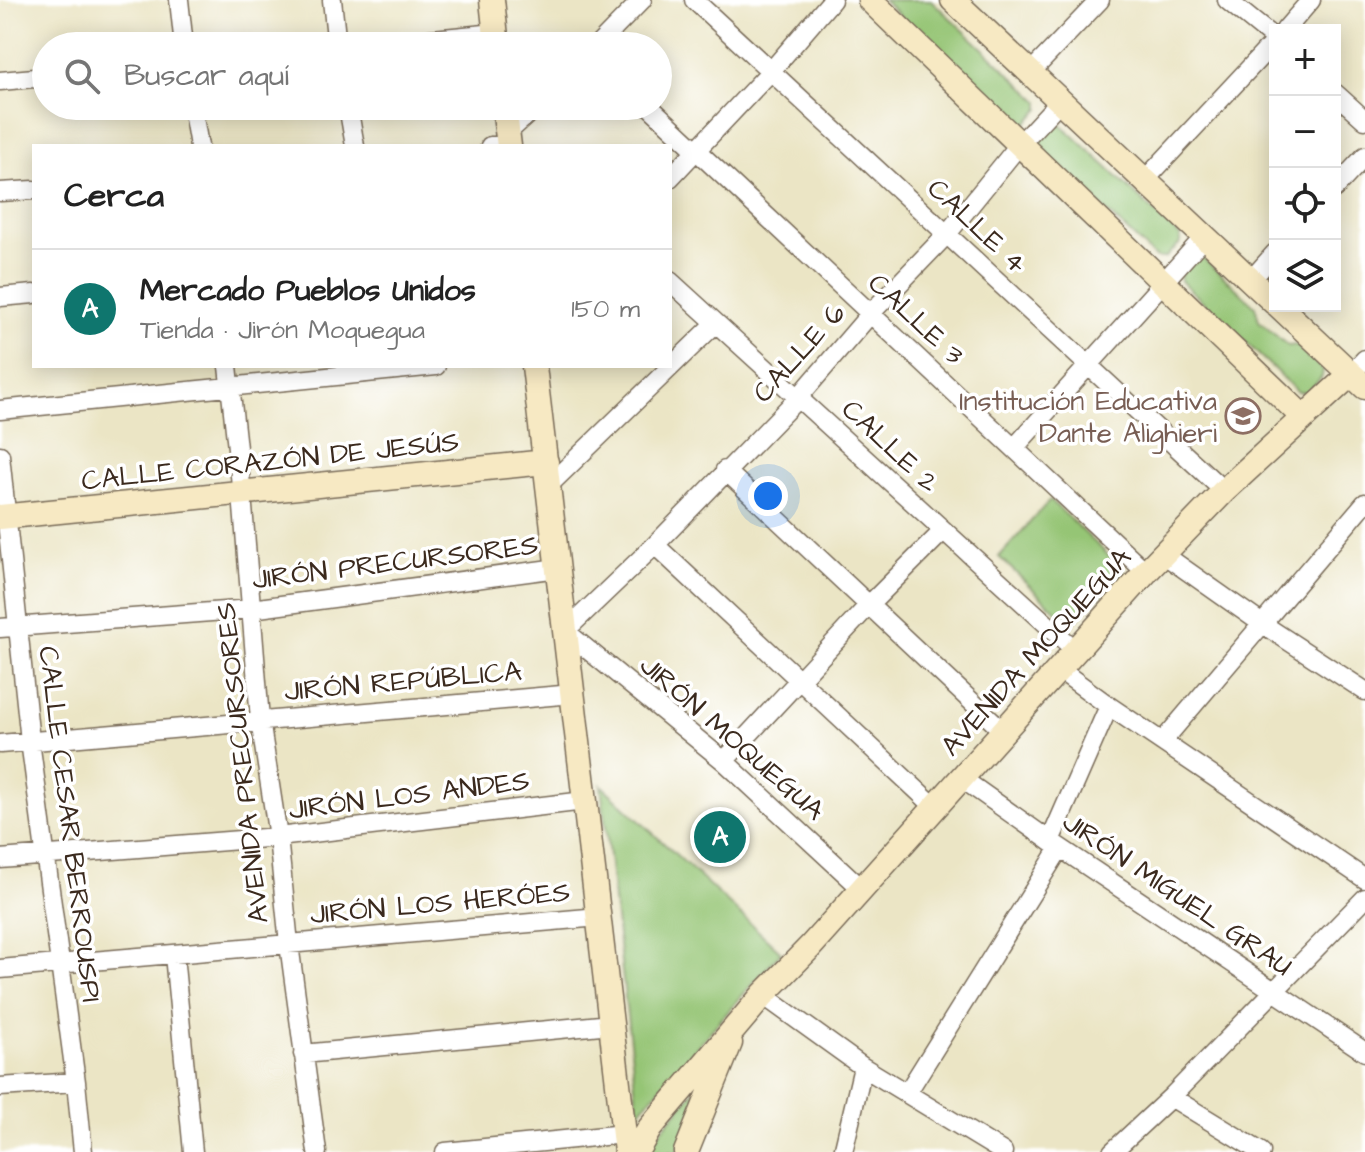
<!DOCTYPE html>
<html lang="es">
<head>
<meta charset="utf-8">
<style>
	body { margin:0; font-family:"Architects Daughter",sans-serif; background:#f2f2f2; color:#222 }
	.controls { position:absolute; right:24px; top:24px; display:grid; overflow:hidden; border-radius:0px; box-shadow:0 4px 20px #0003 }
	.controls button { width:72px; height:72px; display:grid; place-items:center; padding:0; border:0; border-bottom:2px solid #e0e0e0; background:#fff; color:#222; font:40px sans-serif }
	.you { position:absolute; left:768px; top:496px; width:28px; height:28px; margin:-20px; border:6px solid #fff; border-radius:50%; background:#1a73e8; box-shadow:0 0 0 12px #1a73e833 }
	.badge { display:grid; place-items:center; width:52px; height:52px; border-radius:50%; background:#0f766e; color:#fff; font-size:26px; font-weight:700 }
	.pin { position:absolute; translate:-50% -50%; border:4px solid #fff; box-shadow:0 2px 8px #0006 }
	.list { margin:0; padding:0; list-style:none }
	h2 { display:flex; justify-content:space-between; align-items:center; height:104px; margin:0; padding:0 32px; font-size:34px }
	h2 small { font-size:26px; font-weight:400; color:#767676 }
	.list li { display:grid; grid-template-columns:52px 1fr auto; gap:24px; align-items:center; box-sizing:border-box; height:120px; padding:0 32px; border-top:2px solid #e0e0e0 }
	.list b { display:block; font-size:30px; white-space:nowrap }
	.list p { margin:0; font-size:26px; white-space:nowrap; color:#767676 }
	.list em { font-size:26px; font-style:normal; color:#767676 }
	.icon { flex:none; width:44px; height:44px; fill:none; stroke:currentColor; stroke-width:2; stroke-linecap:round; stroke-linejoin:round }
	.map { position:relative; flex:none; width:1365px; height:1152px; overflow:hidden }
	.search { position:absolute; background:#fff; box-shadow:0 4px 20px #0003; left:32px; top:32px; width:640px; height:88px; display:flex; align-items:center; gap:20px; box-sizing:border-box; padding:0 28px; border-radius:44px; color:#767676; font-size:30px }
	.panel { position:absolute; background:#fff; box-shadow:0 4px 20px #0003; left:32px; top:144px; width:640px; height:224px; border-radius:0px }
	.map>svg:first-child { display:block }
	.green { fill:#95c575; stroke:#68784a; stroke-width:2 }
	.lines { fill:none; stroke-linecap:round; stroke-linejoin:round }
	.street-casing { stroke:#796b58; stroke-width:21 }
	.secondary-casing { stroke:#796b58; stroke-width:27 }
	.street { stroke:#fff; stroke-width:18 }
	.secondary { stroke:#f7e9c3; stroke-width:24 }
	.labels { text-anchor:middle; stroke-width:7; stroke-linejoin:round; paint-order:stroke }
	.street-label { font-size:28px; fill:#3b2a1e; stroke:#fff }
	.education-label { font-size:28px; fill:#785e54; stroke:#fff; text-anchor:end }
</style>
</head>
<body>
<div class="map">
<svg width="1365" height="1152" viewBox="0 0 1365 1152">
	<rect width="100%" height="100%" fill="#fff"/>
	<filter id="ink" filterUnits="userSpaceOnUse"><feTurbulence type="fractalNoise" baseFrequency=".0125" numOctaves="2"/><feDisplacementMap in="SourceGraphic" scale="16" xChannelSelector="R" yChannelSelector="G"/><feConvolveMatrix kernelMatrix="1 2 1 2 8 2 1 2 1" color-interpolation-filters="sRGB"/></filter>
	<filter id="wash" filterUnits="userSpaceOnUse"><feTurbulence type="fractalNoise" baseFrequency=".006" numOctaves="4" result="noise"/><feDisplacementMap in="SourceGraphic" scale="32" xChannelSelector="R" yChannelSelector="G"/><feGaussianBlur stdDeviation="1.8" result="paint"/><feColorMatrix in="noise" values="0 0 0 0 0 0 0 0 0 0 0 0 0 0 0 0 0 1.4 0 .05"/><feComposite in="paint" operator="in"/></filter>
	<g filter="url(#wash)">
		<rect width="100%" height="100%" fill="#ebe5c5"/>
		<path class="green" d="M883 0H931L1040 102V109L1025 124H1015Z
			M1051 124H1061L1180 236V243L1165 258H1156L1038 147V139Z
			M1194 257 1203 258 1255 306 1259 321 1288 346 1296 345 1323 370 1322 377 1308 392H1298L1181 281 1180 273Z
			M1050 500 1125 571 1071 625 999 557Z
			M601 785 781 952 638 1113Z
			M705 1078 677 1152H643Z"/>
	</g>
	<g filter="url(#ink)">
		<g class="lines">
			<defs>
				<path id="street" d="M179 0 184 46
					M332 0 337 46
					M694 0 1224 491
					M1227 0 1275 39
					M1285 30 1311 0
					M358 46 496 33
					M597 46 642 0
					M1030 73 1100 0
					M0 81 46 77
					M1335 93 1365 120
					M192 106 199 146
					M348 106 355 146
					M649 106 1146 572
					M507 133 537 106
					M490 146H511
					M670 178 771 71 832 0
					M1145 180 1275 41
					M1335 188 1365 156
					M0 192 34 190
					M1251 280 1275 253
					M670 281 1075 650
					M0 297 34 294
					M228 366 242 494 260 720 278 837 289 944 317 1152
					M1351 374 1365 359
					M0 410 436 366
					M1015 447 1205 236
					M0 455 30 741 76 1082 83 1152
					M725 470 1003 731
					M548 486 716 323
					M655 545 935 807
					M1163 554 1261 623 1365 691
					M0 628 251 609 558 568
					M1060 670 1109 706 1365 879
					M1162 742 1365 503
					M0 744 573 694
					M724 761 869 605 943 531
					M961 778 1050 841 1365 1052
					M1050 841 1109 706
					M0 859 278 837 585 801
					M862 889 724 761 565 631 655 545 798 398 871 313 947 234 1019 145 1060 101
					M174 955 193 1152
					M0 969 599 917
					M763 995 863 1067 1003 1152
					M303 1054 611 1024
					M0 1087 76 1082
					M907 1093 1060 848
					M1171 1097 1261 1152
					M445 1152 624 1134
					M843 1152 863 1067
					M1112 1152 1171 1097 1365 898"/>
				<path id="secondary" d="M492 0 497 46
					M870 0 1303 417
					M953 0 1275 303
					M504 106 509 146
					M1279 306 1365 387
					M534 366 626 1152
					M0 517 546 462
					M636 1152 650 1128 763 995 810 947 1146 572 1224 491 1351 374
					M686 1152 730 1043"/>
			</defs>
			<use href="#street" class="street-casing"/>
			<use href="#secondary" class="secondary-casing"/>
			<use href="#street" class="street"/>
			<use href="#secondary" class="secondary"/>
		</g>
	</g>
	<defs>
		<symbol id="school-ring" viewBox="-11 -11 22 22"><circle r="9.5" fill="#fff" stroke="#8d6e63" stroke-width="1.5"/><path d="M0-5L7-2L0 1L-7-2ZM-4 1L0 2.5L4 1V4Q0 6-4 4Z" fill="#8d6e63"/></symbol>
	</defs>
	<g fill-rule="evenodd">
		<use href="#school-ring" x="1223" y="396" width="40" height="40"/>
	</g>
	<g class="labels">
		<g class="street-label">
			<text transform="translate(978 225) rotate(43)" y="10">CALLE 4</text>
			<text transform="translate(917 318) rotate(43)" y="10">CALLE 3</text>
			<text transform="translate(798 352) rotate(-48)" y="10">CALLE 6</text>
			<text transform="translate(891 445) rotate(43)" y="10">CALLE 2</text>
			<text transform="translate(270 460) rotate(-6)" y="10">CALLE CORAZÓN DE JESÚS</text>
			<text transform="translate(395 561) rotate(-7)" y="10">JIRÓN PRECURSORES</text>
			<text transform="translate(1035 651) rotate(-48)" y="10">AVENIDA MOQUEGUA</text>
			<text transform="translate(403 680) rotate(-5)" y="10">JIRÓN REPÚBLICA</text>
			<text transform="translate(733 737) rotate(41)" y="10">JIRÓN MOQUEGUA</text>
			<text transform="translate(241 763) rotate(-96)" y="10">AVENIDA PRECURSORES</text>
			<text transform="translate(409 794) rotate(-7)" y="10">JIRÓN LOS ANDES</text>
			<text transform="translate(71 824) rotate(83)" y="10">CALLE CESAR BERROUSPI</text>
			<text transform="translate(1178 893) rotate(34)" y="10">JIRÓN MIGUEL GRAU</text>
			<text transform="translate(440 902) rotate(-5)" y="10">JIRÓN LOS HERÓES</text>
		</g>
		<g class="education-label">
			<text x="1217" y="410">Institución Educativa<tspan x="1217" dy="32">Dante Alighieri</tspan></text>
		</g>
	</g>
</svg>
<div class="controls">
<button>+</button>
<button>−</button>
<button><svg class="icon" aria-label="locate" viewBox="0 0 24 24"><circle cx="12" cy="12" r="6"/><path d="M12 2v4M12 18v4M2 12h4M18 12h4"/></svg></button>
<button><svg class="icon" aria-label="layers" viewBox="0 0 24 24"><path d="M12 4l9 5-9 5-9-5zM3 14l9 5 9-5"/></svg></button>
</div>
<div class="you"></div>
<div class="pin badge" style="left:720px;top:837px">A</div>
<div class="search"><svg class="icon" aria-label="search" viewBox="0 0 24 24"><circle cx="10" cy="10" r="6"/><path d="M15 15l6 6"/></svg>Buscar aquí</div>
<section class="panel">
<h2>Cerca<small></small></h2>
<ul class="list">
<li><span class="badge">A</span><div><b>Mercado Pueblos Unidos</b><p>Tienda · Jirón Moquegua</p></div><em>150 m</em></li>
</ul>
</section>
</div>
</body>
</html>
